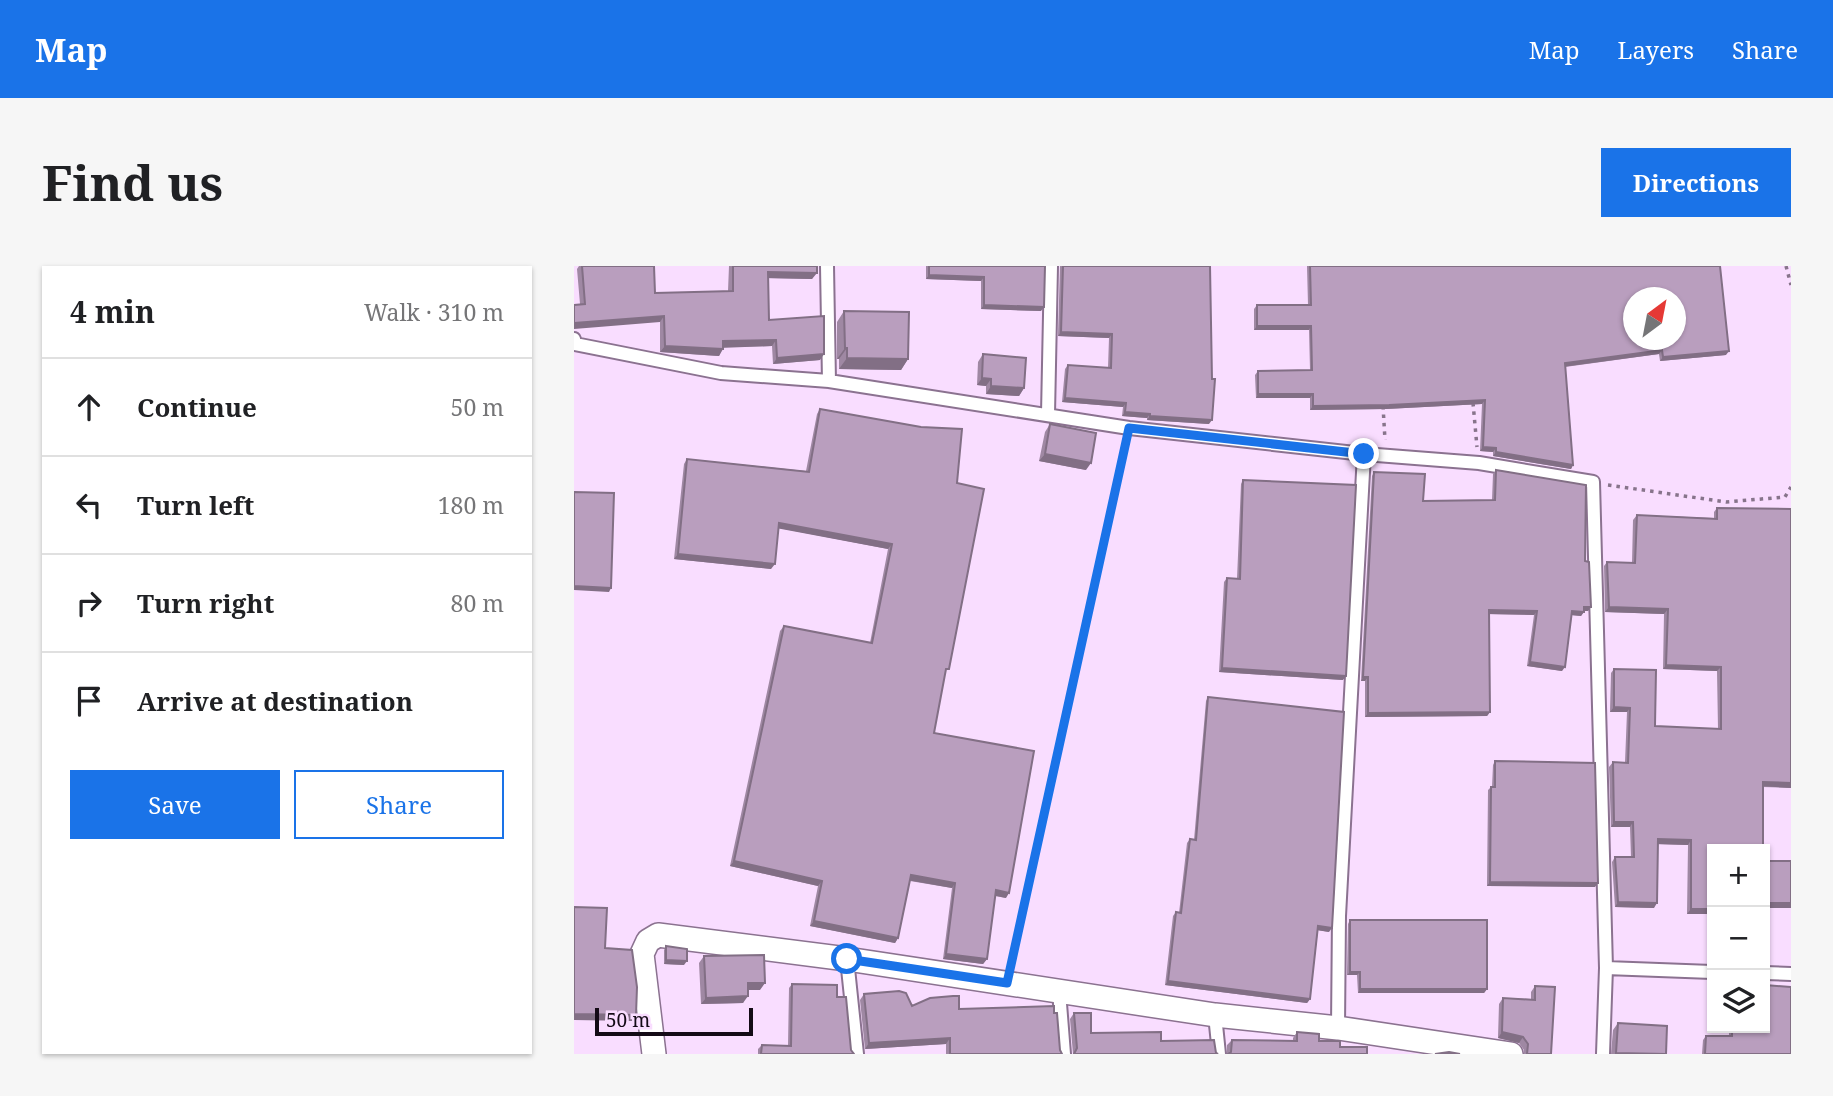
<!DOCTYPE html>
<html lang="en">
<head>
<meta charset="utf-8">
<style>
	body { margin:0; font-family:"Noto Serif",serif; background:#f6f6f6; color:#202124 }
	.controls { position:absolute; right:21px; bottom:21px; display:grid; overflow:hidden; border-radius:0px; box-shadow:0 2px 5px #0004 }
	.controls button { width:63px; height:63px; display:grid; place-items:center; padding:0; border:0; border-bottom:2px solid #e0e0e0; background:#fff; color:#202124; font:35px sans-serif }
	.compass { position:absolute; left:1049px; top:21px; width:63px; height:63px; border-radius:50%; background:#fff; box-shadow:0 2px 5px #0004; rotate:32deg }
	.scale { position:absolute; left:21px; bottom:18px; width:158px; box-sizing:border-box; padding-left:7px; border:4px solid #140b16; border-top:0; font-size:19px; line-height:24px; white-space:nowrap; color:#140b16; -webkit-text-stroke:5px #f9ddff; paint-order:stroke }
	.stop { position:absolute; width:21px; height:21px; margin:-16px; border:5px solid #1a73e8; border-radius:50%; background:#fff }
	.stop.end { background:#1a73e8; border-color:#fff; box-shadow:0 2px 7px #0008 }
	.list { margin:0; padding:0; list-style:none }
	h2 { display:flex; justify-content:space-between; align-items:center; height:91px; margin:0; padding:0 28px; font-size:30px }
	h2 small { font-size:23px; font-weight:400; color:#757577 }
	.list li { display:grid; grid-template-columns:46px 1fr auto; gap:21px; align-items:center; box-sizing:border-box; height:98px; padding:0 28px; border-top:2px solid #e0e0e0 }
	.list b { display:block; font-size:26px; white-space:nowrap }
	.list em { font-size:23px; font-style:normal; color:#757577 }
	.actions { display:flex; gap:14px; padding:21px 28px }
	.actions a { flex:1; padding:16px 0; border:2px solid #1a73e8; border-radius:0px; text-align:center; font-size:24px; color:#1a73e8 }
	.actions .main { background:#1a73e8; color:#fff }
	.icon { flex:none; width:38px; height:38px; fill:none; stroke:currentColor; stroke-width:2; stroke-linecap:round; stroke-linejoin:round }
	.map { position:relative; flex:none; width:1217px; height:788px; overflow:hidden; border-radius:0px }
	header { display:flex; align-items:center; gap:42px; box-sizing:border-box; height:98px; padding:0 35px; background:#1a73e8; color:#fff }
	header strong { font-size:33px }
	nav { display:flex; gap:38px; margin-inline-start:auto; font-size:24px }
	.intro { display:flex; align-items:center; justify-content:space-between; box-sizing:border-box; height:168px; padding:0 42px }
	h1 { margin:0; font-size:49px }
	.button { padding:18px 32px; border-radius:0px; background:#1a73e8; color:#fff; font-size:24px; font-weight:700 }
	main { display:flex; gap:42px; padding:0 42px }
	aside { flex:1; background:#fff; border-radius:0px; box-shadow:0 2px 5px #0004 }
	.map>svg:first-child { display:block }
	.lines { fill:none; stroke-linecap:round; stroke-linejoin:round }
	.service-casing { stroke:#8b7290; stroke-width:16 }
	.minor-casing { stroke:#8b7290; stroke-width:26 }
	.path { stroke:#87748b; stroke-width:3.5; stroke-dasharray:3.5 5; stroke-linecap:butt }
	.service { stroke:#fff; stroke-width:12 }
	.minor { stroke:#fff; stroke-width:23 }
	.wall { fill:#9f88a3 }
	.shaded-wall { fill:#826f85 }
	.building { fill:#b99ebe; stroke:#826f85; stroke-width:2; fill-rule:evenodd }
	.route { stroke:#1a73e8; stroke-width:9 }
</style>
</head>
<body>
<header>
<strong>Map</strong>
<nav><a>Map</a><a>Layers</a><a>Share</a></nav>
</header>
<div class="intro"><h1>Find us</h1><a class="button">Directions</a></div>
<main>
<aside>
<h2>4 min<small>Walk · 310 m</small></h2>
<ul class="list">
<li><svg class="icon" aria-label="ahead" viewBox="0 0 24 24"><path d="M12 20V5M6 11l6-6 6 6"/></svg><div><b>Continue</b></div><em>50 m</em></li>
<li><svg class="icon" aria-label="left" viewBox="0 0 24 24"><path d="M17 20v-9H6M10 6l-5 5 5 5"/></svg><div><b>Turn left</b></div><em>180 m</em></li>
<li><svg class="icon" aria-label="right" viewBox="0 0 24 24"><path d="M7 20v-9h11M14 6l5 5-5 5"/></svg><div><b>Turn right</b></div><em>80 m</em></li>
<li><svg class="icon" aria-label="arrive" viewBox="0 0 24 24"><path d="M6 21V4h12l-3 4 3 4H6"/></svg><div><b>Arrive at destination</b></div></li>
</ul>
<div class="actions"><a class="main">Save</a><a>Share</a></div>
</aside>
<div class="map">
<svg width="1217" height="788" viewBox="0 0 1217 788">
	<rect width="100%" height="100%" fill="#f9ddff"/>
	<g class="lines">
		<defs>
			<path id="service" d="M253 0 255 115
				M0 73 1 78 147 107 255 115 555 162 790 188 905 197 1019 216 1032 702 1029 788
				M474 148 477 0
				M273 693 283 788
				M1032 702 1138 706
				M1191 707 1217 708
				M485 725 490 788
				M641 749 645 788
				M764 762 765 650 790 188"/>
			<path id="minor" d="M80 788 68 688 74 675 84 669 273 693 641 749 764 762 937 788"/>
		</defs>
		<use href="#service" class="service-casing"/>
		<use href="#minor" class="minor-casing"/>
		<path class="path" d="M1212 0 1217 19
			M899 137 903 181
			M809 140 811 174
			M1034 219 1152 236 1211 231 1217 221
			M437 696 552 178"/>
		<use href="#service" class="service"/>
		<use href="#minor" class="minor"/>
	</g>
	<path class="wall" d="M5 0H80L81 27 154 25 155 0H243L238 13 194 12 195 54 246 94 199 98 198 80 149 81 145 90 86 86V56L6 38 3 3Z
		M352 0H471L467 45 407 43V15L352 13Z
		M486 0H636L635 158 573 154V152L548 150 549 141 488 136 491 103 494 99 534 102 535 72 484 70Z
		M733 0H1146L1152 89 1086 95 1085 88 991 101 999 199 997 203 919 190V186L906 185 908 138 812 143 736 144V132H682L681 109 684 105 736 104 735 64H680V43L683 39H734Z
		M270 45 334 93 327 104 265 103V93H263V56Z
		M409 88 450 122 445 130 412 128V120L403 119 404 96Z
		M246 143 383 217 371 408 360 467 432 632 421 630 413 693 409 698 369 693 378 622 336 615 324 672 321 677 236 660 244 620 156 600 206 365 210 360 296 377 314 283 205 262 197 303 100 293 110 198 113 193 232 205 243 148Z
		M476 158 512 204 465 195 471 166Z
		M922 204 1011 295 1017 341 1014 345H1010L1007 350 998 349 988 405 953 400 960 349 915 348 916 446 913 450 791 451V415H787L798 210 800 206 849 235 918 234 919 208Z
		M669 214 769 414 645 406 650 316 653 312 663 313 667 218Z
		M1143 242 1217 243V522L1189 521 1134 648H1113L1114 579 1084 578 1080 642 1041 641 1038 596 1041 591H1057L1056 561H1037L1035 501 1039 496H1051L1053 446H1036L1037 407 1040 403 1081 460 1144 463 1143 405 1089 403 1090 348 1031 346 1030 300 1033 296 1058 297 1059 254 1063 249 1140 252V246Z
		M634 431 755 666 744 664 736 733 733 737 591 719 599 650 602 646 605 647 613 577 616 573 620 574 632 435Z
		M921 495 1021 621 913 620 914 524 917 521H918L919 499Z
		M776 654 913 723 910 727H784L783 709H773L774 658Z
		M92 680 110 699 90 698V684Z
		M130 690 186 724H174L169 737 127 738 125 697Z
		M218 718 263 731 277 784 280 788H184V783L188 779 214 780 215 722Z
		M961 720 977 788H950V784L945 777 924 772 925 738 929 732 957 733V726Z
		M290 728 338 740 480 747 486 784 488 788H372V778L291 783 286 734Z
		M500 747 517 767 587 775 644 788H499L496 753Z
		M1044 757 1092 788H1037L1039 764Z
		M1157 762H1191L1217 788H1128L1129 774 1132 770H1155V765Z
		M723 766 745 775 793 788H653V779L658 774H719V772Z"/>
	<path class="shaded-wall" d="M194 6 243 7 238 13 189 12Z
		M355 9 410 11 407 15 352 13Z
		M410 39 470 41 467 45 407 43Z
		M90 50 86 56 0 63V57Z
		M683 60H737L735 64H680Z
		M487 66 538 68 535 72 484 70Z
		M202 74 198 80 145 82 149 75Z
		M91 80 149 83 145 90 86 86Z
		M271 82H273L265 93H263Z
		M1088 84 1085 88 988 101 991 97Z
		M1155 85 1152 89 1086 95 1089 91Z
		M250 88 246 94 199 98 203 92Z
		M273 92 334 93 327 104 265 103Z
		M408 112 417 113 412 120 403 119Z
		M417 120 450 122 445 130 412 128Z
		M684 128H739L736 132H682Z
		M491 132 552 137 549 141 488 136Z
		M911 134 908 138 812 143 736 144 739 140Z
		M551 146 576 148 573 152 548 150Z
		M576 150 638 154 635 158 573 154Z
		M909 181 922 182 919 186 906 185Z
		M922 186 999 199 997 203 919 190Z
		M471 188 517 197 512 204 465 195Z
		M205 257 318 278 314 283 202 262Z
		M104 288 201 298 197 303 100 293Z
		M0 320 37 322 35 326 0 324Z
		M1010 341H1017L1014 345H1007Z
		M1035 341 1094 343 1090 348 1031 346Z
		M915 344 963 345 960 349 912 348Z
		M998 345 1010 346 1007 350 996 349Z
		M956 396 991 401 988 405 953 400Z
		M1092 399 1147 401 1143 405 1089 403Z
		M648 402 772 410 769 414 645 406Z
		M789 411H794L791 415H787Z
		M1040 441 1056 442 1053 446H1036Z
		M916 446 913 450 791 451 794 447Z
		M1189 516 1217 517V522L1185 520Z
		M1040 556H1059L1056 561H1037Z
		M1084 573 1117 574 1114 579 1080 578Z
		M160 595 248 615 244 620 156 600Z
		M337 609 381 617 378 622 333 614Z
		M916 616 1024 617 1021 621 913 620Z
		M422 624 435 627 432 632 418 629Z
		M1044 636 1083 637 1080 642 1041 641Z
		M1191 637H1217V642H1191Z
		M1138 641V645H1136L1134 648H1113L1117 643Z
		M240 655 324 672 321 677 236 660Z
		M744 660 758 662 755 666 742 664Z
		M372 688 413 693 409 698 369 693Z
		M92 694 113 695 110 699 90 698Z
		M776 706H786L783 709H773Z
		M594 715 736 733 733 737 591 719Z
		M174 717H191L186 724H169Z
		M786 723H913L910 727H784Z
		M174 730 169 737 127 738 132 732Z
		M0 748 62 749 58 755 0 754Z
		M928 766 949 771 945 777 924 772Z
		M376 772 372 778 291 783 295 777Z"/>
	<path class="building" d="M8 0H80L81 27 159 25V0H243V7L194 6 195 54 250 50V88L203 92 202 74 149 75V83L91 80 90 50 0 57V39L11 38Z
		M355 0H471L470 41 410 39V11L355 9Z
		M489 0H636L638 113H641L638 154 576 150V148L551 146 552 137 491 132 494 99 537 102 538 68 487 66Z
		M736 0H1146L1155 85 1089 91 1088 84 991 97 999 199 922 186V182L909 181 911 134 815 139 739 140V128H684V105L738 104 737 60H683V39H737ZM1060 32H1102V74H1060Z
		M270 45 335 46 334 93 273 92V82H271Z
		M409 88 452 92 450 122 417 120V113L408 112Z
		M246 143 347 161 388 163 383 217 410 223 375 403H372L360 467 460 485 435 627 422 624 413 693 372 688 381 617 337 609 324 672 240 655 248 615 160 595 210 360 298 377 318 278 205 257 201 298 104 288 113 193 235 206Z
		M476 158 522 167 517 197 471 188Z
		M922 204 1012 219 1011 295 1015 296 1017 341H1010V346L998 345 991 401 956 396 963 345 915 344 916 446 794 447V411H789L800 206 851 208 849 235 921 234Z
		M669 214 782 219 772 410 648 402 653 312 666 313Z
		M0 226 40 227 37 322 0 320Z
		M1143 242 1217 243V517L1189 516V583H1138V643H1117V574L1084 573 1083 637 1044 636 1041 591H1060L1059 556H1040L1039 496 1054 497 1056 442 1040 441V403L1082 404 1081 460 1147 463V401L1092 399 1094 343 1035 341 1033 296 1061 297 1063 249 1143 253Z
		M634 431 770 446 758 662 744 660 736 733 594 715 602 646 607 647 616 573 622 574Z
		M921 495 1021 497 1024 617 916 616 917 521H921Z
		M1191 595H1217V637H1191Z
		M0 641 33 642 31 682 58 684 63 721 62 749 0 748Z
		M776 654H913V723H786V706H776Z
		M92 680 113 683V695L92 694Z
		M190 689 191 717H174V730L132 732 130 690Z
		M218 718 263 719V731H272L277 784 280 788H187L188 779 217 780Z
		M1191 719 1217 721V788H1131L1132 770H1158V762H1191Z
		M961 720 981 721 977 788H953L954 778 949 771 928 766 929 732 961 734Z
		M325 725 332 727 338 740 356 732 379 730H385V743L480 740V747H483L486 784 488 788H376V772L295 777 290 728Z
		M500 747H517V767L587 766V775L640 774 642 787 644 788H500L503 782Z
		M1044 757 1093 760 1092 788 1042 787Z
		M723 766 745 768V775H766V781H793V788H654L657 786 658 774 723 775Z
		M875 786 886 788H861Z"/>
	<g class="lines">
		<path class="route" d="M273 693 433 717 555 162 790 188"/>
	</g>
</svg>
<div class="controls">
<button>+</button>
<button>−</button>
<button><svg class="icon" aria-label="layers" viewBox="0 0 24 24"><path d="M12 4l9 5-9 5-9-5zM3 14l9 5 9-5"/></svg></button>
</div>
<svg class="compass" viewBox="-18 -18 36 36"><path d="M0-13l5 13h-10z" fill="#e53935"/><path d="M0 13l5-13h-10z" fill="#757577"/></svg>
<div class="scale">50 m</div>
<div class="stop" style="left:273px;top:693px"></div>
<div class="stop end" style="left:790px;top:188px"></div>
</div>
</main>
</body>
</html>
